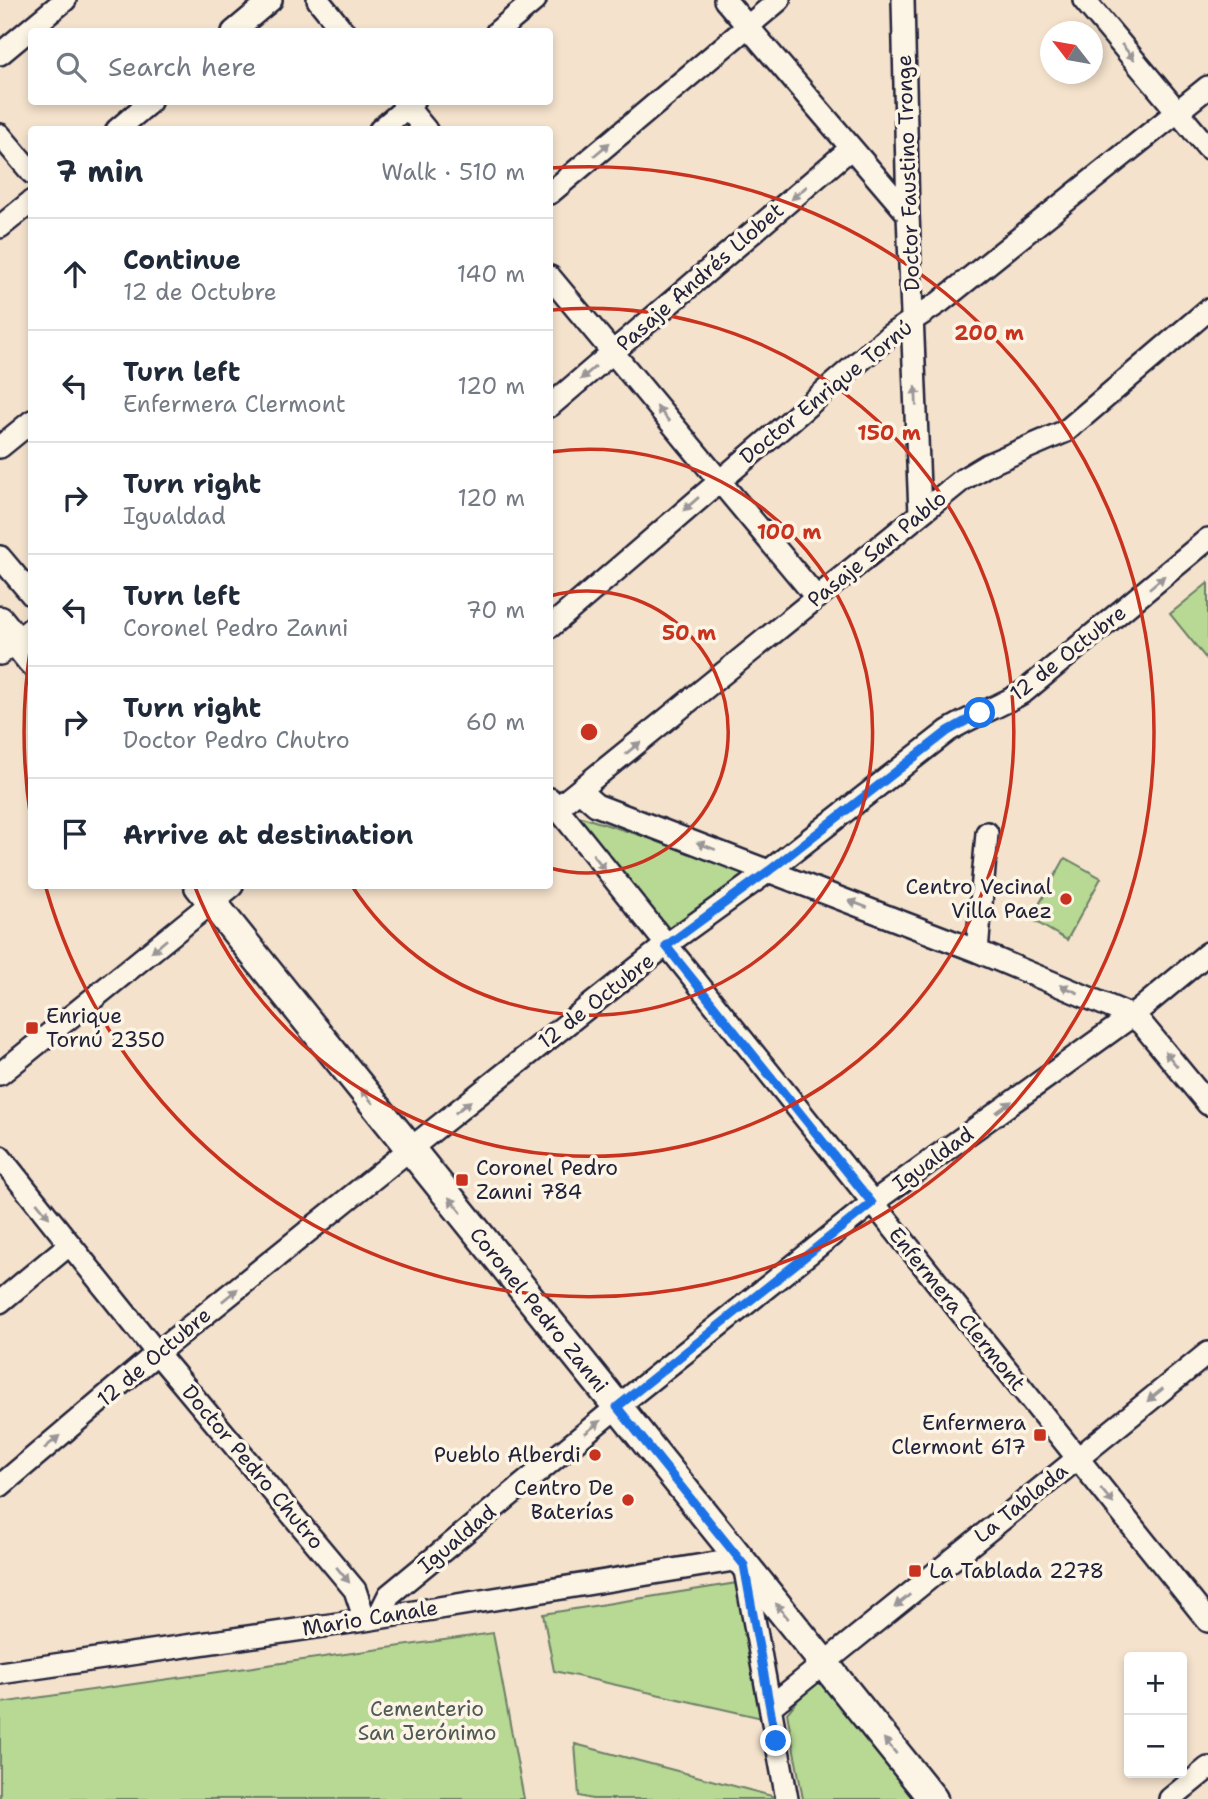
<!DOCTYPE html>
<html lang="en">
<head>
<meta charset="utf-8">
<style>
	body { margin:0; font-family:"Shantell Sans",sans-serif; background:#f6f6f7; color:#1f2937 }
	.controls { position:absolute; right:21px; bottom:21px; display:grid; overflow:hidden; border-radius:7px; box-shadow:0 4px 10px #0003 }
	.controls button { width:63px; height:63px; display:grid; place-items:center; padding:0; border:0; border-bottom:2px solid #e0e1e3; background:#fff; color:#1f2937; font:35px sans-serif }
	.compass { position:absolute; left:1040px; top:21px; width:63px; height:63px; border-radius:50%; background:#fff; box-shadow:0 4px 10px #0003; rotate:301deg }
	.stop { position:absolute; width:21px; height:21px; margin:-16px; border:5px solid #1a73e8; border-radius:50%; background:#fff }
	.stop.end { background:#1a73e8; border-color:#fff; box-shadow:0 2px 7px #0008 }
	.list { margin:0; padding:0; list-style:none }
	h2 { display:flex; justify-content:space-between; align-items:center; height:91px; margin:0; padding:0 28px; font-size:30px }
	h2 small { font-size:23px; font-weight:400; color:#747a83 }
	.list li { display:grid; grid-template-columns:46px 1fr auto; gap:21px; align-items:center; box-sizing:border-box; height:112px; padding:0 28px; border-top:2px solid #e0e1e3 }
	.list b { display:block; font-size:26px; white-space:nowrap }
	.list p { margin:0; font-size:23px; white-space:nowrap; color:#747a83 }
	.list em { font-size:23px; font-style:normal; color:#747a83 }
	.icon { flex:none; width:38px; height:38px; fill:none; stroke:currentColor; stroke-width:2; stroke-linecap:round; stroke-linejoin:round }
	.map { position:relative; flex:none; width:1208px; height:1799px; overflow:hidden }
	.search { position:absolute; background:#fff; box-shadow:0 4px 10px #0003; left:28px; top:28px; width:525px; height:77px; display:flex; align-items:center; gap:18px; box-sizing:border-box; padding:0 24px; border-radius:7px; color:#747a83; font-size:26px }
	.panel { position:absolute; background:#fff; box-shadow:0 4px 10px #0003; left:28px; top:126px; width:525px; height:763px; border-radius:7px }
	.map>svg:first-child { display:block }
	.green { fill:#b7d993; stroke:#6c7e67; stroke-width:2 }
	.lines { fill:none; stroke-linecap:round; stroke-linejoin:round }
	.minor-casing { stroke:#22223b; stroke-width:26 }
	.secondary-casing { stroke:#22223b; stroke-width:33 }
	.minor { stroke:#fcf5e5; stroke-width:21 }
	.secondary { stroke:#fcf5e5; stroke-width:28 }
	.oneway { fill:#9a9698 }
	.route { stroke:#1a73e8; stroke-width:9 }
	.ring { fill:none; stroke:#c8321e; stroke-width:3.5 }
	.poi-dot { fill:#c8321e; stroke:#fcf5e5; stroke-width:2.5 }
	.labels { text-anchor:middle; stroke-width:7; stroke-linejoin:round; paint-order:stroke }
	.street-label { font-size:21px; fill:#22223b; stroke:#fcf5e5 }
	.poi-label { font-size:21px; fill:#22223b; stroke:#fcf5e5; text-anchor:end }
	.park-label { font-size:21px; fill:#4f5955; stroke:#fcf5e5 }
	.centre { fill:#c8321e; stroke:#fcf5e5; stroke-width:3.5 }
	.ring-label { font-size:21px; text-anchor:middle; font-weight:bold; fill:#c8321e; stroke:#fcf5e5; stroke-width:7; stroke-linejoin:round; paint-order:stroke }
</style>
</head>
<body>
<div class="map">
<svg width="1208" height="1799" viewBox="0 0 1208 1799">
	<rect width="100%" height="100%" fill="#f4e2cc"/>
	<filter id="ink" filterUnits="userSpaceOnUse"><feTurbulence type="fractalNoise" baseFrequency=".0143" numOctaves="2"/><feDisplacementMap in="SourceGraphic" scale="14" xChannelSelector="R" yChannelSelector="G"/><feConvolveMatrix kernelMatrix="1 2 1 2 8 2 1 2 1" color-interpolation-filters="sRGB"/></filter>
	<g filter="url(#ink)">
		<path class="green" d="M1208 583V661L1170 614Z
			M569 813 751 870 669 936Z
			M1065 858 1101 878 1067 940 1031 919Z
			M737 1583 762 1718 554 1671 543 1614Z
			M493 1633 524 1799H0V1703Z
			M817 1677 916 1799H803L787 1713Z
			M575 1744 772 1796 773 1799H592L579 1796Z"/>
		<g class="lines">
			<defs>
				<path id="minor" d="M318 0 344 32
					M725 0 908 214
					M903 0 908 214 920 513
					M1084 0 1208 148
					M233 32 271 0
					M497 32 535 0
					M0 54 65 0
					M403 102 426 130
					M117 130 150 102
					M380 130 413 102
					M0 135 32 173
					M550 193 779 0
					M0 227 32 201
					M550 277 817 598
					M550 406 850 149
					M0 447 32 421
					M0 557 32 595
					M550 627 890 335 940 302 1208 87
					M0 654 32 628
					M580 791 596 805 977 951 1132 1016 1142 1024 1208 1104
					M550 799 1208 1621
					M557 808 962 480 987 465 1066 431 1208 310
					M977 951 987 833
					M0 1074 232 886
					M0 1157 157 1353 355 1590 365 1620
					M0 1302 70 1244
					M0 1486 157 1353 410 1149 666 945 770 870 948 731C973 715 1000 707 1025 691L1208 539
					M744 1565 787 1799
					M378 1617 389 1595 617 1407 872 1203 1132 1016 1208 953
					M0 1673 365 1620 740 1559
					M770 1707 1208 1353
					M1170 1799 1208 1768"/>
				<path id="secondary" d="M0 621 32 661
					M199 886 933 1799"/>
			</defs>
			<use href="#minor" class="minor-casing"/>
			<use href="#secondary" class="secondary-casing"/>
			<use href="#minor" class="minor"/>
			<use href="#secondary" class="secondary"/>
		</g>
		<defs><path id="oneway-solid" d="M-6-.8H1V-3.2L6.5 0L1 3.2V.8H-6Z" transform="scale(1.75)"/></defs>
		<g class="oneway">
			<use href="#oneway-solid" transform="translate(1128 52) rotate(50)"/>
			<use href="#oneway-solid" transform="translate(602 149) rotate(-40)"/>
			<use href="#oneway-solid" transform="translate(799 193) rotate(139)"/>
			<use href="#oneway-solid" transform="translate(588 373) rotate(139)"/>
			<use href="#oneway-solid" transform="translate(916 396) rotate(-92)"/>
			<use href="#oneway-solid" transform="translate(663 414) rotate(-130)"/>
			<use href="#oneway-solid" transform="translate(691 504) rotate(139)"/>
			<use href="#oneway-solid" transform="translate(1157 582) rotate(-40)"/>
			<use href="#oneway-solid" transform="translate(633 748) rotate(-39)"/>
			<use href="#oneway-solid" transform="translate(706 846) rotate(-159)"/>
			<use href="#oneway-solid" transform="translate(599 862) rotate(51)"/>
			<use href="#oneway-solid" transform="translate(858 904) rotate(-159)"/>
			<use href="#oneway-solid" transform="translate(159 946) rotate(140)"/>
			<use href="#oneway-solid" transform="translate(1069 989) rotate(-157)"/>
			<use href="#oneway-solid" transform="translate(1171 1059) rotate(-130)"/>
			<use href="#oneway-solid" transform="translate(367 1096) rotate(-129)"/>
			<use href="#oneway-solid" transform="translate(463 1107) rotate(-38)"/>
			<use href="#oneway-solid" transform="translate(1004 1107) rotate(-36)"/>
			<use href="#oneway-solid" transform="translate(455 1205) rotate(-129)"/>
			<use href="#oneway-solid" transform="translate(43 1210) rotate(51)"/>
			<use href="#oneway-solid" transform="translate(230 1295) rotate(-39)"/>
			<use href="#oneway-solid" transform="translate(1155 1395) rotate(141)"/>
			<use href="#oneway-solid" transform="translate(593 1427) rotate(-39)"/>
			<use href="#oneway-solid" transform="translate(52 1442) rotate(-40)"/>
			<use href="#oneway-solid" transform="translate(1107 1496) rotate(51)"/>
			<use href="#oneway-solid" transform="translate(343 1575) rotate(50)"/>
			<use href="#oneway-solid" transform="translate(902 1601) rotate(141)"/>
			<use href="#oneway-solid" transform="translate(782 1611) rotate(-129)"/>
			<use href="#oneway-solid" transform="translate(890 1746) rotate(-129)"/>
		</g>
	</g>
	<g class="lines" filter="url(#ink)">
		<path class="route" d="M776 1741 744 1565 617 1407 872 1203 666 946 770 870 948 731 980 713"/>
	</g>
	<g class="ring">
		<path d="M550 596A141 141 0 1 1 550 868"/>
		<path d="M550 452A283 283 0 1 1 352 886"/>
		<path d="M552 310A424 424 0 1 1 195 887"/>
		<path d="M31 820A565 565 0 0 1 31 644M550 168A565 565 0 1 1 46 888"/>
	</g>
	<g class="poi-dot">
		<circle cx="1066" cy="899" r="7"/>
		<rect x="25" y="1021" width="14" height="14" rx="3.5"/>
		<rect x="455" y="1173" width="14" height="14" rx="3.5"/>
		<rect x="1033" y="1428" width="14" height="14" rx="3.5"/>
		<circle cx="595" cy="1455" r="7"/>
		<circle cx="628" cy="1500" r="7"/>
		<rect x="908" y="1564" width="14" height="14" rx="3.5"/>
	</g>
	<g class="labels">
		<g class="street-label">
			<text transform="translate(908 173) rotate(-92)" y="7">Doctor Faustino Tronge</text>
			<text transform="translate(700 277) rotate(-41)" y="7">Pasaje Andrés Llobet</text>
			<text transform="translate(826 392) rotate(-39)" y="7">Doctor Enrique Tornú</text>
			<text transform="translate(877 549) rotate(-39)" y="7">Pasaje San Pablo</text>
			<text transform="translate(1068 653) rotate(-38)" y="7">12 de Octubre</text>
			<text transform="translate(596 1001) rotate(-38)" y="7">12 de Octubre</text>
			<text transform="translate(933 1159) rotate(-36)" y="7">Igualdad</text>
			<text transform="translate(957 1309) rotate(51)" y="7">Enfermera Clermont</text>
			<text transform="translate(539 1310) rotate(51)" y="7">Coronel Pedro Zanni</text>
			<text transform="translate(154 1357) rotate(-40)" y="7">12 de Octubre</text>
			<text transform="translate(253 1467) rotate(50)" y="7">Doctor Pedro Chutro</text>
			<text transform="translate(1021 1503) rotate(-39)" y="7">La Tablada</text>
			<text transform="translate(457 1539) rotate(-40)" y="7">Igualdad</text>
			<text transform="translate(370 1618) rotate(-9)" y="7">Mario Canale</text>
		</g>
		<g class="poi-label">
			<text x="1052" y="894">Centro Vecinal<tspan x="1052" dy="24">Villa Paez</tspan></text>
			<text x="46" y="1023" text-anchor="start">Enrique<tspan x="46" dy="24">Tornú 2350</tspan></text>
			<text x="476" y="1175" text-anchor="start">Coronel Pedro<tspan x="476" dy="24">Zanni 784</tspan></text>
			<text x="1026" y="1430">Enfermera<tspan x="1026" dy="24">Clermont 617</tspan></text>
			<text x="581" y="1462">Pueblo Alberdi</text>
			<text x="614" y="1495">Centro De<tspan x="614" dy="24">Baterías</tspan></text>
			<text x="929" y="1578" text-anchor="start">La Tablada 2278</text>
		</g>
		<g class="park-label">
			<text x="427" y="1716">Cementerio<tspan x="427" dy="24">San Jerónimo</tspan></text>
		</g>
	</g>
	<circle cx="589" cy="732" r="10" class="centre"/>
	<g class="ring-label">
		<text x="989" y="340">200 m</text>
		<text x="889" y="440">150 m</text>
		<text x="789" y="539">100 m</text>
		<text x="689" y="640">50 m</text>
	</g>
</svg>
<div class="controls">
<button>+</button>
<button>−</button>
</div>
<svg class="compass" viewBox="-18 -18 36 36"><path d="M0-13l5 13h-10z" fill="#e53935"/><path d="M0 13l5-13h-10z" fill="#747a83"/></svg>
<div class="stop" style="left:980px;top:713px"></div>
<div class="stop end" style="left:776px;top:1741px"></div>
<div class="search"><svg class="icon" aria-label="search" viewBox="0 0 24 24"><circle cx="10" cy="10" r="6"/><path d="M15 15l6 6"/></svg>Search here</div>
<section class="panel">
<h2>7 min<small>Walk · 510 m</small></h2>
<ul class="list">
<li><svg class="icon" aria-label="ahead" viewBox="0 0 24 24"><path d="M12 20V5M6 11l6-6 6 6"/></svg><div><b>Continue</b><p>12 de Octubre</p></div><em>140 m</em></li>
<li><svg class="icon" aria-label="left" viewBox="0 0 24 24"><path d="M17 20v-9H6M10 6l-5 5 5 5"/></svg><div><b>Turn left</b><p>Enfermera Clermont</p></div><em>120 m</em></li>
<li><svg class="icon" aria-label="right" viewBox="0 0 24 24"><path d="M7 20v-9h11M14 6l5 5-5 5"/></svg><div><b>Turn right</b><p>Igualdad</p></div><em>120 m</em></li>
<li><svg class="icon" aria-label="left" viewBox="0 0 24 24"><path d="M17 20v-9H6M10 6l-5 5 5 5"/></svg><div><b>Turn left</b><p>Coronel Pedro Zanni</p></div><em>70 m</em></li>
<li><svg class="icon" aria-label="right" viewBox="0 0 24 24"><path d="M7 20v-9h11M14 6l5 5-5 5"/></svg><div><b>Turn right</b><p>Doctor Pedro Chutro</p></div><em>60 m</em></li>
<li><svg class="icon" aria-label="arrive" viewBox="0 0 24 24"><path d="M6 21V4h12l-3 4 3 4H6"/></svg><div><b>Arrive at destination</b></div></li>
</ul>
</section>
</div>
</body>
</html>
